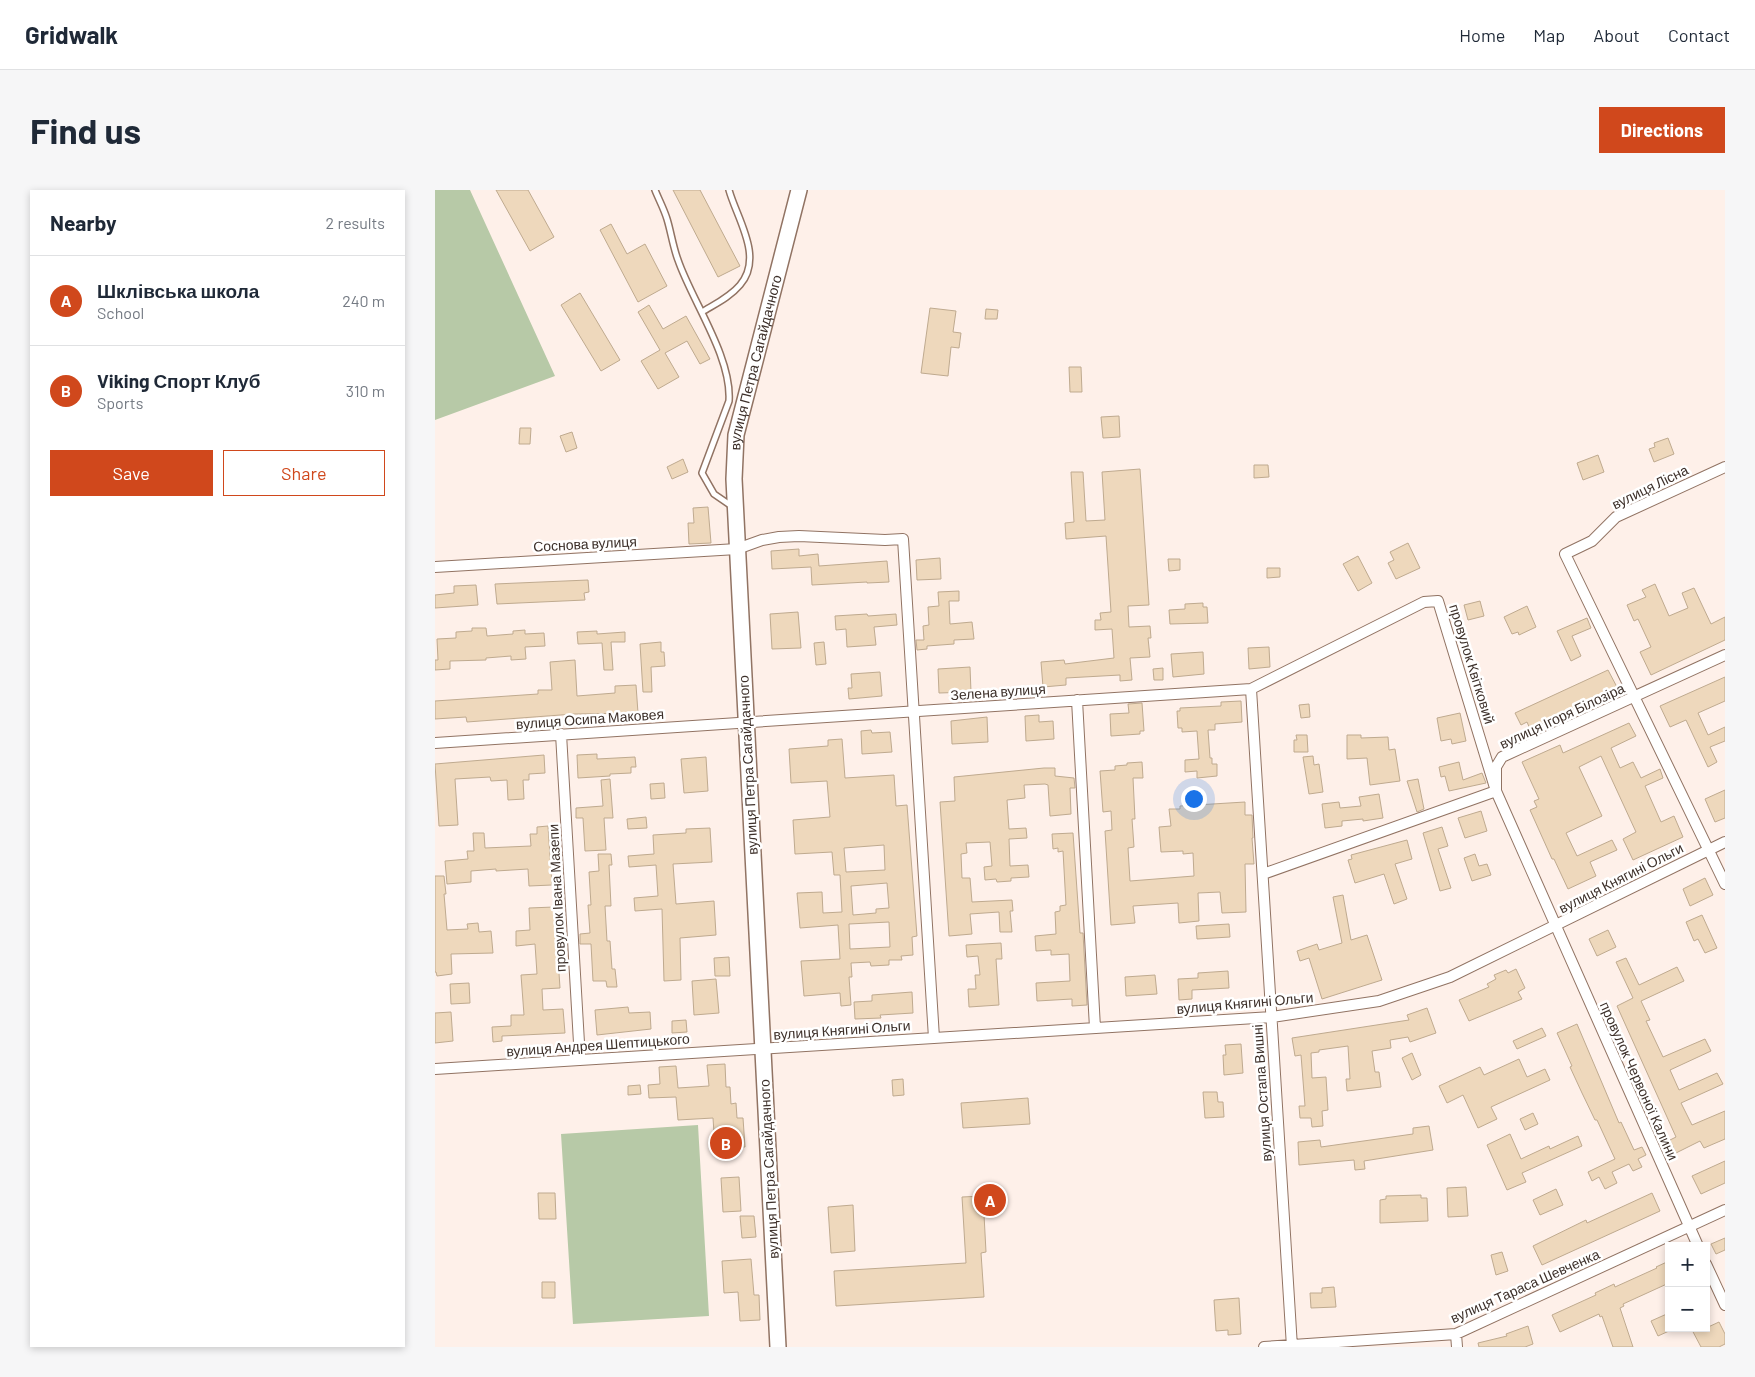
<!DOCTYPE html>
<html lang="en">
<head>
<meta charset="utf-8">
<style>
	body { margin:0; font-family:Barlow,sans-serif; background:#f6f6f7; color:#1f2937 }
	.controls { position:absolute; right:15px; bottom:15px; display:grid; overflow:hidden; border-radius:0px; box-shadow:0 2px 8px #0003 }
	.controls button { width:45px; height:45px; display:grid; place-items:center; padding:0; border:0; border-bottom:1px solid #e0e1e3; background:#fff; color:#1f2937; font:25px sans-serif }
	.you { position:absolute; left:758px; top:608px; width:18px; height:18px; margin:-12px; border:4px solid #fff; border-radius:50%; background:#1a73e8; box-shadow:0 0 0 8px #1a73e833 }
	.badge { display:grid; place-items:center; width:32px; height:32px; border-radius:50%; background:#d0481c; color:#fff; font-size:16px; font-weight:700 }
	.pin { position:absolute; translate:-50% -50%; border:2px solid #fff; box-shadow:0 1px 5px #0006 }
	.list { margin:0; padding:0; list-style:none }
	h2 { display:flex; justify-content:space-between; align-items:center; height:65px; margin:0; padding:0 20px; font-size:21px }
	h2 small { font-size:16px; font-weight:400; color:#747a83 }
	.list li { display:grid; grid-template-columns:32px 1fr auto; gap:15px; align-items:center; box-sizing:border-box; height:90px; padding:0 20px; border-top:1px solid #e0e1e3 }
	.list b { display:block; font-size:19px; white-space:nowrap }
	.list p { margin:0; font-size:16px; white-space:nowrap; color:#747a83 }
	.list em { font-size:16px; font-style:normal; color:#747a83 }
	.actions { display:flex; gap:10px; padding:15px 20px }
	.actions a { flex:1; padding:11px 0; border:1px solid #d0481c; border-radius:0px; text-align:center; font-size:18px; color:#d0481c }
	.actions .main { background:#d0481c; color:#fff }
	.map { position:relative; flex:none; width:1290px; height:1157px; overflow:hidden; border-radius:0px }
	header { display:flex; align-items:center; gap:30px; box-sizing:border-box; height:70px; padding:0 25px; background:#fff; border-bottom:1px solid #e0e1e3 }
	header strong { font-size:24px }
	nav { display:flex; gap:28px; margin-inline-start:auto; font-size:18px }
	.intro { display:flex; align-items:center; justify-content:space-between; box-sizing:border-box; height:120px; padding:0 30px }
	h1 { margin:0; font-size:35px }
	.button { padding:12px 22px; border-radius:0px; background:#d0481c; color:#fff; font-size:18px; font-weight:700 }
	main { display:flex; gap:30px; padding:0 30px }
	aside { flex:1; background:#fff; border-radius:0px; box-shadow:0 2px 8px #0003 }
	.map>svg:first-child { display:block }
	.green { fill:#b7c9a7 }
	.building { fill:#eed8bc; stroke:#bfaa8f; fill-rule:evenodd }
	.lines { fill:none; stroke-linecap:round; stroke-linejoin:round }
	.lane-casing { stroke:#917363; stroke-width:8 }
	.street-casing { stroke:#917363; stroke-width:12 }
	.secondary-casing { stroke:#917363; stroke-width:18 }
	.lane { stroke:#fff; stroke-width:5 }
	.street { stroke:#fff; stroke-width:10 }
	.secondary { stroke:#fff; stroke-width:15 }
	.labels { text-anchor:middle; stroke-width:5; stroke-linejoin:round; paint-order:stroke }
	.street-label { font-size:14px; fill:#3d302a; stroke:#fff }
</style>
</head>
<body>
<header>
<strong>Gridwalk</strong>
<nav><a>Home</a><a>Map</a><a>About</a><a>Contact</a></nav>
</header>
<div class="intro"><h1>Find us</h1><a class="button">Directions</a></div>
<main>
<aside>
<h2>Nearby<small>2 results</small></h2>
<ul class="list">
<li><span class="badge">A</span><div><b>Шклівська школа</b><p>School</p></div><em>240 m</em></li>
<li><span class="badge">B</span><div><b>Viking Спорт Клуб</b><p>Sports</p></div><em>310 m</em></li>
</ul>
<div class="actions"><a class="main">Save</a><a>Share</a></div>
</aside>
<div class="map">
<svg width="1290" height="1157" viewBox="0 0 1290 1157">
	<rect width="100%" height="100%" fill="#fef0e9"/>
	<path class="green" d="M0 0H35L120 186 0 230Z
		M263 935 274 1126 138 1134 126 944Z"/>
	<path class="building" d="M61 0H93L119 47 95 61Z
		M238 0H265L305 76 283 87Z
		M176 34 192 64 210 54 232 96 203 112 165 40Z
		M145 103 185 170 166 181 126 115Z
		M214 115 228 139 251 126 275 169 265 174 252 151 230 163 244 187 223 199 206 171 225 160 203 122Z
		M495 118 521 121 518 142 526 143 524 158 516 157 513 186 486 183Z
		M551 119 563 120 562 129H550Z
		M634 177H646L647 202H635Z
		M684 226 685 247 668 248 666 227Z
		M85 238H96L95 254H84Z
		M137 242 142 258 131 262 125 246Z
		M1233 248 1239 264 1219 272 1214 259 1220 257 1219 253Z
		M1163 265 1169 282 1148 290 1142 273Z
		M248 269 253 282 237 289 232 277Z
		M819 275H833L834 287 819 288Z
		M705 279 714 415 693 416 694 437 715 436 716 448H713L715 467 695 468 697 490 685 491V485L631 488V495L608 497 606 472 629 470 630 474 679 468 677 439 660 440V430H666L665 423 676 422 671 346 631 349 630 333 639 332 636 282H648L651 331 670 330 667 282Z
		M273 317 276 353 254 354 253 333H259L258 318Z
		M973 353 985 378 961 389 953 373 959 370 955 362Z
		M364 359V366L383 364 384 376 452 371 454 392 432 393V392L377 395 376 377 337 379 336 361Z
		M923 366 937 393 923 401 908 374Z
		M505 368 506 389 482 390 481 370Z
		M733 369H745V380L734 381Z
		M832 378H845V387L832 388Z
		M153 390 154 402 149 403 150 410 62 414 60 394Z
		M1220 394 1234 426 1253 418 1247 403 1259 398 1276 434 1290 427V450L1216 485 1205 462 1216 457 1203 429 1199 431 1192 415 1211 407 1207 400Z
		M41 395 43 415 0 418V405L19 403V396Z
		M524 401V411H514L515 434 537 432 539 449 519 450V454L492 456V459L482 460 481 450H489L488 436 494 435 493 417 504 416 503 402Z
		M1045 411 1049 426 1033 430 1029 415Z
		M768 413V417H772L773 433 735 434 734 420 750 419V414Z
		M1092 416 1101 437 1084 445 1083 442 1077 444 1069 427Z
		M363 422 366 458 337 459 335 424Z
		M432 424 433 426 461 424 462 435 439 437 441 455 412 457 411 439 401 440 400 426Z
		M1152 428 1156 438 1137 446 1146 466 1136 471 1122 441Z
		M37 438H51L52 446 78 444V441L90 440V444L109 443 110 456 90 457 91 469 76 470V466L51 468V470L15 471V479L0 480V470H3L2 449 21 448V442L37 441Z
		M162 441V444L190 442V452H176L178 480H169L167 453 143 454 142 442Z
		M226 452V462H229L230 476 216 477 217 502H208L205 454Z
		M389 452 391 474 381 475 379 453Z
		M834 457 835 477 814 479 813 458Z
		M768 462 769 484 738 487 736 464Z
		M140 470 142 506 180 503V496L201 495 203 523 139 524 32 532 31 527 0 529V511L103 504V500H117L115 472Z
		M535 477 536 502 504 503 503 479Z
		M728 478V490H719L718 479Z
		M1173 480 1183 499 1095 539 1092 532 1086 535 1080 523Z
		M445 482 447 506 414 509 413 498H417L416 484Z
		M1290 487V511L1263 523 1273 545 1290 537V551L1275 557 1282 572 1273 577 1251 530 1235 537 1225 516Z
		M806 511 807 532 780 534V540H773L775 568H777V574H782V586L762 588V581L750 582V570L764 569 762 541 747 542V538H743L742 521H745V518L786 516V512Z
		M707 513 709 541H705V544L676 546 675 524 694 523 693 514Z
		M874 514 875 527 866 528 864 515Z
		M1025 523 1031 551 1017 554 1016 549 1006 551 1002 528Z
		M604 525V532L618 531 619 549 591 551 590 526Z
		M552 527 553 552 517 554 516 531Z
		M1194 533 1201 546 1176 558 1185 578 1198 572 1206 588 1225 579 1228 588 1210 596 1226 632 1239 626 1248 647 1198 670 1188 649 1201 642 1166 566 1144 577 1167 626 1131 643 1142 666 1177 650 1182 660 1155 672 1161 686 1133 699 1119 669H1117L1095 620 1102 617 1099 611 1104 609 1087 572 1125 555 1128 563Z
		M436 540 437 543 455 542 457 562 427 564 426 541Z
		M861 545H872L873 562H859V550H862Z
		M912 545H926V548L953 547 954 560 960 559 965 591 935 595 932 568 912 569Z
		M407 549 410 588 459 585 461 616 472 615 482 746 477 747 478 765 466 766 467 770H454V775L436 776 435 772 416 773 417 787H414L416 815 406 816 405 803 369 806 366 771 405 769 403 735 365 738 362 703 387 702 388 723 407 722 405 685H399L397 662 360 664 358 630 395 627 392 591 356 593 354 559 393 556V550ZM449 655 450 680 411 682 409 658ZM452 693 454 718 441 719V723L418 725 416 696ZM454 732 455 757 415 759 414 734Z
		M162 564V569L200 567 201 577H196V583L175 584V586L143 588 142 565Z
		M109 565 110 583 94 584V590H88L89 609 73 610 72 590 56 591 55 587 20 589 23 635 4 636 0 574Z
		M878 566 879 575 884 574 888 602 874 604 868 567Z
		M271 567 273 601 249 603 246 569Z
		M707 572 708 588H698L700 629H697L699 657 693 658 695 691 759 686 758 663 748 664V661L726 662 724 637 736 636 734 619H745V616L810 612V625H817L818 648H817L819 674H810L811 722 787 723 785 702 763 703 764 731 744 733 743 713 698 716 700 733 676 735 670 641 677 640 676 621 668 622 665 581 680 580V576L692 575V573Z
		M1024 572 1028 590 1047 583 1051 593 1014 601 1010 586 1006 587 1004 577Z
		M609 578H620V586L639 588 640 598H635L636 624 615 626 613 595 610 594 589 595 590 608 572 610 574 639 591 638 592 648 574 649 575 676 593 675 594 687 576 688V691L562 692 561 689 550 690 549 677 557 676 555 652 531 653 532 663 526 664 527 688H535L537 712 577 710 578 721H575L577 742H565L564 722 535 724 537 744 514 746 505 612 520 611 519 587Z
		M175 589 178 628H169L171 660 150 661 148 628H141V618L168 616 166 590Z
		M983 589 989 619 982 622 972 591Z
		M229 593 230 608 216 609 215 594Z
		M1290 600V628L1280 632 1270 609Z
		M944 604 948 628 928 631V629L907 631V636L890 638 887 614 904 612 905 618 926 616 924 607Z
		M1046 621 1052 641 1030 648 1023 628Z
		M211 627 212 638 193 639 192 629Z
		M113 636 117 695 94 696 93 679 61 681V679L36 681V692L12 694 10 671 33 669 32 661H39L38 643H49L50 658 96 656 95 644H102V637Z
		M1007 637 1013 656 1003 659 1016 698 1005 701 988 643Z
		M275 638 277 672 238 674 241 714 279 711 281 745 245 748 246 790 229 791 227 719 200 721 199 708 223 706 221 675 194 677 193 666 219 664 218 645 251 643V639Z
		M638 643 645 743H648L652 815 637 816V809L602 811 601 793 635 791 634 764 616 765V760L601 761 600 746 621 744 620 722 625 721V716L631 715 628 661 623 662V658L618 659 617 644Z
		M972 650 977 669 960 674 972 709 959 714 949 684 920 693 913 670 917 669 916 665Z
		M163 664H176L177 675H174L176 716H170L172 751H175L177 779H180L182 797H172L171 791H158L156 754H145V744L155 743 153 715H156L154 682 164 681Z
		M1040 664 1044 676 1052 674 1056 685 1037 691 1029 668Z
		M0 686H9L11 704H9L12 740 33 739 32 734 43 733 44 742 56 741 58 763 16 764 17 784 2 786 1 782H0Z
		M1270 688 1278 705 1255 716 1248 699Z
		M908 705 916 750 932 745 947 790 887 809 874 768 865 771 862 761 882 754 884 760 907 753 898 707Z
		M119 717 124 768H123L125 798 107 799 108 820 128 819 130 843 67 846V851L58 852 57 837 76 836V825H89L86 785 102 784 100 754 81 756V741L95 740 94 718Z
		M1267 725 1282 758 1270 763 1263 749 1259 751 1251 732Z
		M794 734 795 747 762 749 761 736Z
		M1173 740 1181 757 1162 766 1154 749Z
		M566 753 567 769H561L564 815 534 817 533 799H541L540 785H545L543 766 532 767 531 755Z
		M294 767 295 786H280L279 768Z
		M1191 768 1204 795 1242 777 1249 791 1206 811 1215 830 1211 831 1228 867 1270 849 1276 861 1235 880 1244 900 1282 883 1288 894 1246 913 1257 935 1290 921V949L1269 958 1265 951 1241 963 1235 950 1241 947 1182 816 1198 808 1181 772Z
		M1081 779 1090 798 1083 802 1087 809 1034 831 1024 810 1054 797 1052 794 1061 789 1059 785 1071 780 1073 783Z
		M793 781 794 798 757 800V809L744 810 743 789 763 788V783Z
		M720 785 722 804 691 806 690 787Z
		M281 789 284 823 259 825 257 791Z
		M34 793 35 813 16 814 15 794Z
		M477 802 478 823 445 825 446 828 420 829 419 812 437 811V805Z
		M193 817 194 823 215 822 216 839 162 845 160 820Z
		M992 818 1001 843 975 852 973 847 955 850 956 858 937 861 940 882H944L946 897 912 901 911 889H915L913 856 884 860V862L876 863 877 888 891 887 893 920 887 921 888 936 877 937 876 928H865L864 916H870L866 865 860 866 857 848 974 830 972 825Z
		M16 822 18 851 0 853V823Z
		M251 830 252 842 237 843V831Z
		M1142 834 1184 933 1186 932 1199 960 1207 957 1211 965 1203 969 1207 977 1198 981 1194 974 1177 982 1182 993 1170 999 1164 987 1157 991 1153 982 1180 969 1162 930H1160L1147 903 1135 877 1137 876 1122 843Z
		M1107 838 1111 846 1082 859 1078 851Z
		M806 854 808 883 789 885 788 865H791L790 855Z
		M977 863 986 885 977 890 967 868Z
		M1084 869 1092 887 1110 879 1115 890 1056 917 1062 929 1043 938 1028 905 1012 913 1004 896 1045 877 1049 885Z
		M290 874 291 897H295L296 914 301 913 302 928H308L310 957 280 958 278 928 243 930 241 907 214 908 213 895 225 894 224 877 241 876 243 898 274 896 272 875Z
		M468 889 469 905 458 906 457 890Z
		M205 895 206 904 193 905V896Z
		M768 902H782L783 912H788L789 927 770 928Z
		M593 908 595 934 528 938 526 913Z
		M1098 923 1103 934 1090 940 1085 929Z
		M994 936 998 960 929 971 930 979 920 980 919 970 864 975 863 952 885 950 886 957 978 944V938Z
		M1075 944 1086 969 1114 956 1115 959 1143 946 1147 956 1087 983 1091 992 1072 1000 1052 955Z
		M1290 971V993L1266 1004 1257 986Z
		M304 987 306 1021 288 1022 286 988Z
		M1031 997 1033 1026 1013 1027 1012 998Z
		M1121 999 1128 1015 1105 1025 1098 1010Z
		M103 1003H120L121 1029H104Z
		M1217 1003 1225 1021 1107 1075 1098 1056 1151 1030 1152 1033Z
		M986 1005V1008H992L993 1031 945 1033V1010L951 1009V1006Z
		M548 1006 551 1062 546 1063 549 1107 401 1116 399 1081 531 1073 527 1007Z
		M418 1015 420 1061 396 1063 393 1017Z
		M305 1026H319L321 1047 307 1048Z
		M1290 1048V1060L1281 1064 1276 1054Z
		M1067 1062 1073 1081 1061 1085 1056 1065Z
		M316 1069 319 1105H324L325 1130 305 1131 303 1102 289 1103 287 1071Z
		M1234 1071V1093L1188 1114 1189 1116 1185 1118 1198 1157H1178L1167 1126 1165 1127 1164 1124 1125 1142 1117 1125 1161 1105 1160 1103 1179 1094 1180 1097 1222 1078 1221 1077Z
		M107 1092H120V1108H107Z
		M899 1097 901 1117 876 1118 875 1103H887V1098Z
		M804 1108 806 1144 793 1145V1140L781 1141 779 1110Z
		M1234 1123V1141L1223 1146 1216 1131Z
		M1284 1132 1290 1144V1154L1284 1157H1266L1256 1138H1271Z
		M1093 1136 1098 1154 1090 1157H1044L1043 1153 1072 1146 1071 1144Z"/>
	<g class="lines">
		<defs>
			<path id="lane" d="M220 0C224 10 229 19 232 29 236 42 238 57 243 70 257 111 297 167 294 211L267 283 279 304 298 317
				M267 122C280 114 295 107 305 95 329 67 302 29 294 0"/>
			<path id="street" d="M1290 277 1181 327 1157 351 1130 364 1290 694
				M0 377 302 359 327 350 344 347 364 346 450 350 468 349 499 848
				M816 499 857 1157
				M642 510 660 838
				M126 544 145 870
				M0 553 816 499 989 412 1003 411 1061 601 1263 1056
				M828 684 1061 601V577L1067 567 1290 465
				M0 879 837 827 944 811 1015 787 1290 652
				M1271 1074 1290 1115
				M1021 1144 1022 1157
				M829 1157 1021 1144 1290 1020"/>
			<g id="secondary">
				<path id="s1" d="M343 1157 299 289 301 245 364 0"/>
			</g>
		</defs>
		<use href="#lane" class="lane-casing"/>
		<use href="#street" class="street-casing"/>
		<use href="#secondary" class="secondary-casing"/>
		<use href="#lane" class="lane"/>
		<use href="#street" class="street"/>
		<use href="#secondary" class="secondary"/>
	</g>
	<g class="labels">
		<g class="street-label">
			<text dy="5" stroke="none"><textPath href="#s1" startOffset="988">вулиця Петра Сагайдачного</textPath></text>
			<text transform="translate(1215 297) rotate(-26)" y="5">вулиця Лісна</text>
			<text transform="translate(150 354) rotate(-3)" y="5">Соснова вулиця</text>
			<text transform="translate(1037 474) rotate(73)" y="5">провулок Квітковий</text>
			<text transform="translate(563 502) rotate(-4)" y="5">Зелена вулиця</text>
			<text transform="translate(1127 526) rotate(-25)" y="5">вулиця Ігоря Білозіра</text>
			<text transform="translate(155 529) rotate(-4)" y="5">вулиця Осипа Маковея</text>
			<text transform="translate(313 575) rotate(-93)" y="5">вулиця Петра Сагайдачного</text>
			<text transform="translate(1186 688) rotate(-27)" y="5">вулиця Княгині Ольги</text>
			<text transform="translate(122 708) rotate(-93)" y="5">провулок Івана Мазепи</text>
			<text transform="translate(810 813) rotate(-5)" y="5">вулиця Княгині Ольги</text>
			<text transform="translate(407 840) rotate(-4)" y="5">вулиця Княгині Ольги</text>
			<text transform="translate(163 855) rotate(-4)" y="5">вулиця Андрея Шептицького</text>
			<text transform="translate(1204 891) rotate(66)" y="5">провулок Червоної Калини</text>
			<text transform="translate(827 903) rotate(-94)" y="5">вулиця Остапа Вишні</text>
			<text transform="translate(334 979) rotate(-93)" y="5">вулиця Петра Сагайдачного</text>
			<text transform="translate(1090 1096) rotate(-24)" y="5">вулиця Тараса Шевченка</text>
		</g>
	</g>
</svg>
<div class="controls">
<button>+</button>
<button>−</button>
</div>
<div class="you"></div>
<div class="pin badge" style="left:555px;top:1010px">A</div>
<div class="pin badge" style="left:291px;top:953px">B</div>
</div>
</main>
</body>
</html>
